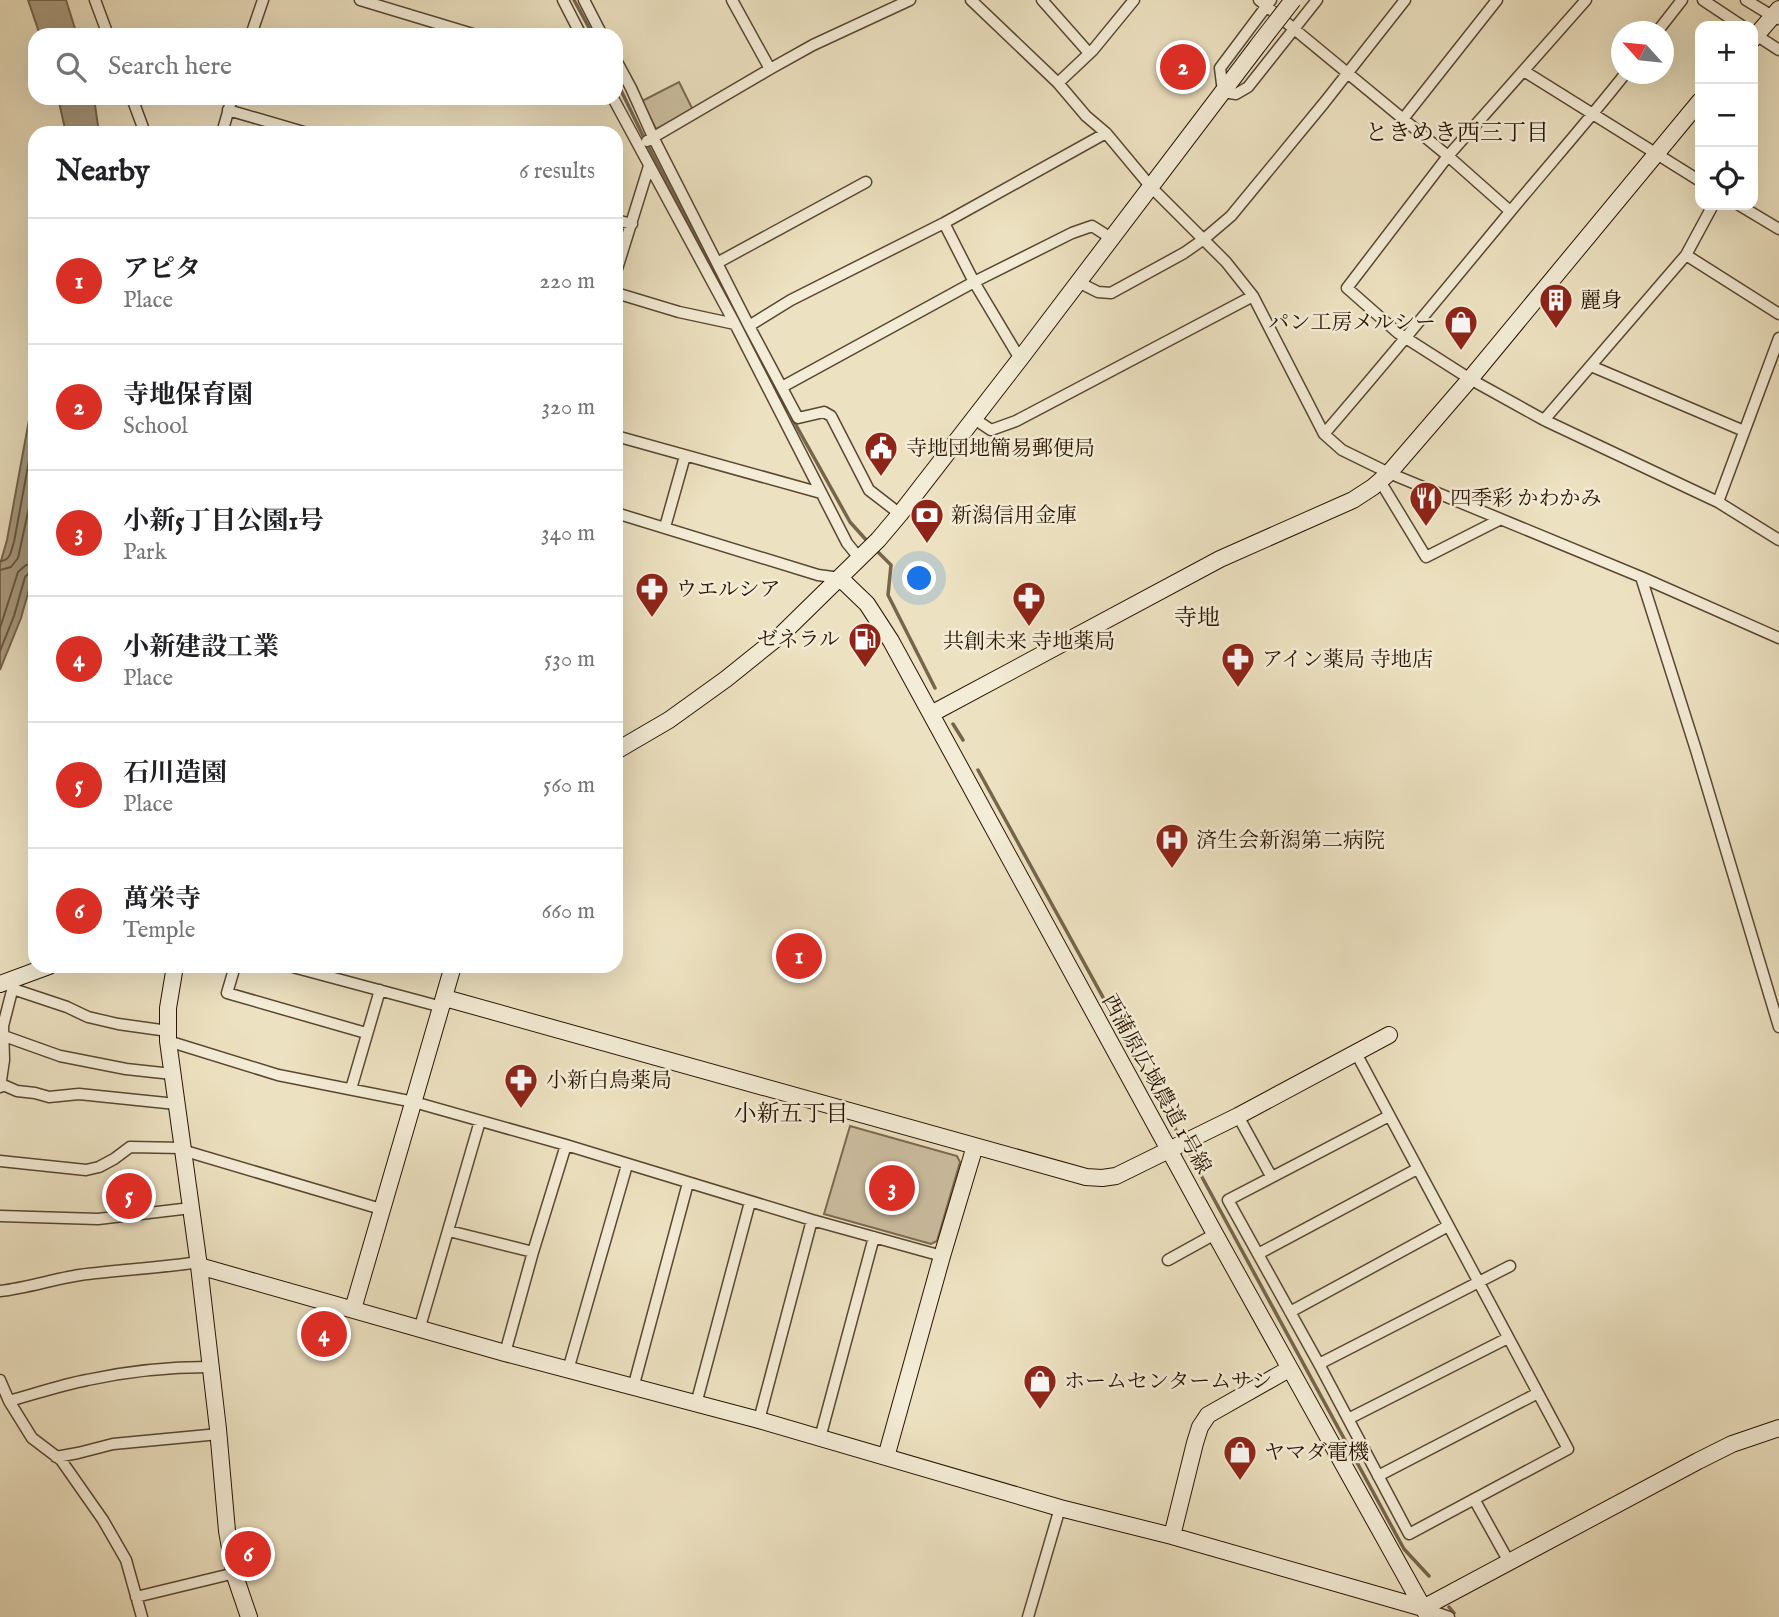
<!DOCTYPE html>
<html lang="en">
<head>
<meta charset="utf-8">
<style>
	body { margin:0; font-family:"IM FELL English","Noto Serif JP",serif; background:#f6f6f6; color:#202124 }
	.controls { position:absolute; right:21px; top:21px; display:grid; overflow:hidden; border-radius:14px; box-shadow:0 7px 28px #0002 }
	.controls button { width:63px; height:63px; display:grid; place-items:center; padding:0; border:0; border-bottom:2px solid #e0e0e0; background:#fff; color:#202124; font:35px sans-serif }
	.compass { position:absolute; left:1611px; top:21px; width:63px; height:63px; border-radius:50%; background:#fff; box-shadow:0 7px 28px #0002; rotate:297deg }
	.you { position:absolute; left:920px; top:579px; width:24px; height:24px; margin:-18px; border:5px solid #fff; border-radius:50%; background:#1a73e8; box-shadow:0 0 0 10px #1a73e833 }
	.badge { display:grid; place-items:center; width:46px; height:46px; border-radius:50%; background:#d93025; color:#fff; font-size:23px; font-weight:700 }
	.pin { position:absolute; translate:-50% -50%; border:4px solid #fff; box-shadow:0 2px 7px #0006 }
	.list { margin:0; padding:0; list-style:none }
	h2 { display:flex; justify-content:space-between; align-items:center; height:91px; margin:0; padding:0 28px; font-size:30px }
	h2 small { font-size:23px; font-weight:400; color:#757577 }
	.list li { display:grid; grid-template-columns:46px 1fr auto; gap:21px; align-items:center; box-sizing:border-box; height:126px; padding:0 28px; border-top:2px solid #e0e0e0 }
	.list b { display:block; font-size:26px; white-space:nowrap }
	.list p { margin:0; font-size:23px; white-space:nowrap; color:#757577 }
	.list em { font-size:23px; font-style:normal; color:#757577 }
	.icon { flex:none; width:38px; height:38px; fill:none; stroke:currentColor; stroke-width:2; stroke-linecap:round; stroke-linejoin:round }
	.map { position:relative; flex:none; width:1779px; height:1617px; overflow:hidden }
	.search { position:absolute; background:#fff; box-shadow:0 7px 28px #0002; left:28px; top:28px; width:595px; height:77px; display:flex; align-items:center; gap:18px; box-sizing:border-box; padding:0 24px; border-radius:21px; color:#757577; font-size:26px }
	.panel { position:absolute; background:#fff; box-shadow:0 7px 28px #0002; left:28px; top:126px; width:595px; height:847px; border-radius:21px }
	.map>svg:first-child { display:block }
	.green { fill:#cbbea0; stroke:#7a6951; stroke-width:2 }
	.water { fill:#a99b7f; stroke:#75654d; stroke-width:2 }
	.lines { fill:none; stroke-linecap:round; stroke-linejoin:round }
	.shore { stroke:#685840; stroke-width:2 }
	.stream { stroke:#75654d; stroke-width:3.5 }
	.street-casing { stroke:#594732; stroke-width:13 }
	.secondary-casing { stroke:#281402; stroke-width:18 }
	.street { stroke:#f3ecd6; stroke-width:10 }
	.secondary { stroke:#f3ecd6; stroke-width:16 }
	.secondary-bridge-casing { stroke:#281402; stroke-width:18; stroke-linecap:butt }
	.secondary-bridge { stroke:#f3ecd6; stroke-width:16 }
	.labels { text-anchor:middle; stroke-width:5; stroke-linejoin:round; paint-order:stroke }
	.poi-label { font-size:21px; fill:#281402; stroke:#f3ecd6; text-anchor:start }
	.street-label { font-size:21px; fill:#281402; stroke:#f3ecd6 }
	.neighbourhood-label { font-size:23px; fill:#281402; stroke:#f3ecd6 }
</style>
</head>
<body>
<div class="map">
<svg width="1779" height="1617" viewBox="0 0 1779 1617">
	<rect width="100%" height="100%" fill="#ece1c0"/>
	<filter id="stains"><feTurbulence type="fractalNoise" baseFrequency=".00286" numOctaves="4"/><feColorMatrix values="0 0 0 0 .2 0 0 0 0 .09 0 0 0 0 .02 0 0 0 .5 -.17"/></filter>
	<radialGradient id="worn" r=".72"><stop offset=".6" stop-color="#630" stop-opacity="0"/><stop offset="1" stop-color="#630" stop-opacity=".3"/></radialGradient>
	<path class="green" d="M679 82 693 110 656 129 642 101Z
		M850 1126 957 1156 960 1162 937 1241 931 1244 824 1214Z"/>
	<path class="water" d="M28 0H66L77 35H40Z
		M58 98H94L99 133H66Z
		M35 387V568L21 618 0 670V564L7 540Z"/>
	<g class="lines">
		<path class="shore" d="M0 561C11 561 11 550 14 542L35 428
			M0 570 11 567 18 558 35 480
			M0 628 18 572 26 565 35 563
			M0 651 14 616 25 577 29 573 35 572"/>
		<path class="stream" d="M574 0 593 35
			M616 80 645 140 740 322
			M743 329 785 405
			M792 418 850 522 868 542
			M876 550 891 565 888 595 935 688
			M953 724 963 740
			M978 770 1176 1130
			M1190 1155 1404 1549 1429 1576
			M1449 1607 1454 1613"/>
		<defs>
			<path id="street" d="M95 0 108 35
				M360 0 476 35
				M563 0 581 35
				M584 0 602 35
				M732 0 770 69
				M971 0 1058 83 1086 116 1106 133 1151 187 1226 262 1253 296 1324 434 1342 450 1389 473 1641 577 1779 638
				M1042 0 1089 53
				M1259 0 1448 156 1510 211
				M1271 0 1220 68 1223 92 1236 94 1248 87 1317 0
				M1586 0 1448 156 1347 288 1398 333 1470 379 1544 420 1718 502 1779 540
				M1703 0 1742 26
				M1746 0 1777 19
				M1657 32 1682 0
				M1753 33 1779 50
				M251 35 263 0
				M616 60 631 88 653 137 749 326 791 300 944 223 1106 133
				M1524 71 1700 181
				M1058 83 1093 50 1134 0
				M132 98 145 133
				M613 98 735 324 847 543 860 559
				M228 110 307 133
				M1403 119 1497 0
				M222 133 232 98
				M647 141 770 69 813 45 910 0
				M1739 205 1779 229
				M616 220 632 224
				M944 223 974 282 1020 359
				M1686 255 1779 314
				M717 263 866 182
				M616 272 649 166
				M1078 282 1098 292 1111 293 1184 253 1204 239 1231 216 1324 103 1405 0
				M616 293 679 312 735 324
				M749 326 798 418 824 412 831 416 869 490 900 514
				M1591 366 1744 431
				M782 387 974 282 1072 233 1092 226 1111 238
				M973 418 991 430 1016 421 1253 296
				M1544 420 1686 255 1713 205
				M1324 434C1387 361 1448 287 1509 213 1548 166 1588 121 1625 74
				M616 436 821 493
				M1380 481 1426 557 1499 520
				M1718 502 1779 338
				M616 513 818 575 840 578
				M665 527 685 456
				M1641 577 1696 750 1779 1027
				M235 966 227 993 366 1033
				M289 966 442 1007
				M13 989 67 1007 88 1017 118 1024 168 1031
				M4 1036 60 1056 126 1069 172 1074
				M168 1041 278 1075 414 1102 566 1145 812 1220 942 1256
				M1356 1053 1568 1449 1409 1534 1319 1364 1228 1200 1389 1116
				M1 1084 17 1091 35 1093 49 1097 79 1094 176 1104
				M0 1087 4 1060 3 1026 14 983
				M351 1089 380 990
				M1238 1116 1271 1176
				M182 1150 381 1209
				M0 1161 86 1170 99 1167 114 1159 130 1147 182 1148
				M0 1216 98 1219 191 1208
				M449 1231 533 1252
				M1258 1254 1417 1169
				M1168 1260 1215 1234
				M0 1291C27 1288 53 1279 80 1275 119 1270 159 1268 199 1262
				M1290 1312 1448 1226
				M419 1330 480 1121
				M505 1353 533 1252 566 1145
				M1319 1364 1510 1266
				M568 1370 627 1165
				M0 1380 9 1401 32 1438 61 1460 103 1520 126 1560 142 1617
				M633 1388 688 1183
				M9 1401C35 1394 61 1385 87 1380 128 1371 168 1367 210 1367
				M696 1404 750 1202
				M1348 1419 1508 1338
				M759 1420 812 1220
				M820 1438 874 1237
				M56 1457 78 1453 113 1444 219 1434
				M1378 1476 1538 1393
				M1474 1499 1509 1562
				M136 1597 235 1573
				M1423 1608 1449 1617
				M1028 1617 1060 1508"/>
			<path id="secondary" d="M1753 39 1779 9
				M840 578 867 604 891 641 1215 1234 1426 1613
				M931 714 1220 559 1353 500 1373 487 1389 473 1470 379 1700 101
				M616 751 669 720 726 679 782 634 878 540 900 514 1020 359 1259 44
				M175 966 168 1008V1041L199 1266 218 1429 227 1531 235 1576 249 1617
				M0 984 49 966
				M445 998 1086 1177 1102 1178 1116 1176 1238 1116 1389 1035
				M199 1266 505 1353 759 1420 1060 1508 1172 1536 1423 1608 1698 1461 1732 1444 1779 1428
				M353 1309 453 966
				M886 1457 942 1256 975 1146
				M1172 1536 1195 1443 1200 1427 1208 1415 1289 1369"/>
		</defs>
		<use href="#street" class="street-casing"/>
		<use href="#secondary" class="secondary-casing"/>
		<use href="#street" class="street"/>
		<use href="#secondary" class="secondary"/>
		<defs>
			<path id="secondary-bridge" d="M1259 44 1293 0"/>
		</defs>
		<use href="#secondary-bridge" class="secondary-bridge-casing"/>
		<use href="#secondary-bridge" class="secondary-bridge"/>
	</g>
	<defs>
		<symbol id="building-pin" viewBox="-11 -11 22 30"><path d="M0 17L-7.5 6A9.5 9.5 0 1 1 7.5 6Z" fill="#8f2418" stroke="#f3ecd6"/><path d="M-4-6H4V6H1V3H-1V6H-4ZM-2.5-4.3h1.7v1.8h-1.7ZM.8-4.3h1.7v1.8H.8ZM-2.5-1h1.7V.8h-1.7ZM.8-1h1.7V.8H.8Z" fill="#fff"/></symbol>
		<symbol id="shop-pin" viewBox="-11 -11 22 30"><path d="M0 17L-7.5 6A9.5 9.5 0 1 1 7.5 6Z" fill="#8f2418" stroke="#f3ecd6"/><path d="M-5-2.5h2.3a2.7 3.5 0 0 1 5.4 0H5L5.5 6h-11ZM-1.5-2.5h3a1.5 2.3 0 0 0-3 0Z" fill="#fff"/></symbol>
		<symbol id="civic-pin" viewBox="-11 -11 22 30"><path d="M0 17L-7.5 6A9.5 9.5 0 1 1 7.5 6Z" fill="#8f2418" stroke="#f3ecd6"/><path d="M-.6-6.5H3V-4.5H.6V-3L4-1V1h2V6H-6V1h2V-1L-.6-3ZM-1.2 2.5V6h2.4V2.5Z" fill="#fff"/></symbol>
		<symbol id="restaurant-pin" viewBox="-11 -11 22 30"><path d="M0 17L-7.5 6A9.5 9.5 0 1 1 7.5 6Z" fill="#8f2418" stroke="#f3ecd6"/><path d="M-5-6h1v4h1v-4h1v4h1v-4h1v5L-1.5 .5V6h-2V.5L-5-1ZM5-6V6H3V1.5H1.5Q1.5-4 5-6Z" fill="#fff"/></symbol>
		<symbol id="bank-pin" viewBox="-11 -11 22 30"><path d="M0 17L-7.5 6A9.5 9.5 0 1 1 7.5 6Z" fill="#8f2418" stroke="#f3ecd6"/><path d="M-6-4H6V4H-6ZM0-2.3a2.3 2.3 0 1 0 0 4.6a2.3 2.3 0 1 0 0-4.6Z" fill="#fff"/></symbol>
		<symbol id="pharmacy-pin" viewBox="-11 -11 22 30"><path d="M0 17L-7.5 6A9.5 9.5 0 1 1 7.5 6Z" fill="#8f2418" stroke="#f3ecd6"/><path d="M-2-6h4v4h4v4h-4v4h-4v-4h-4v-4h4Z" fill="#fff"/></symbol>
		<symbol id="fuel-pin" viewBox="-11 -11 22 30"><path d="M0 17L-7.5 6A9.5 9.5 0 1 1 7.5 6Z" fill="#8f2418" stroke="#f3ecd6"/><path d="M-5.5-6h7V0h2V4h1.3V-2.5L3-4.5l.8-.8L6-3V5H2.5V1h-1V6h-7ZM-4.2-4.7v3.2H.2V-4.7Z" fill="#fff"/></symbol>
		<symbol id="hospital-pin" viewBox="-11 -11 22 30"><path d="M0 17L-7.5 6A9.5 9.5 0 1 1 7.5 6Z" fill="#8f2418" stroke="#f3ecd6"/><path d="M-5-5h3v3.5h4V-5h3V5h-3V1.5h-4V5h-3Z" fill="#fff"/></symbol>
	</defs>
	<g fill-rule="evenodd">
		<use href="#building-pin" x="1537" y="281" width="38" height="52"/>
		<use href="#shop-pin" x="1442" y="303" width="38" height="52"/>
		<use href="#civic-pin" x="862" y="429" width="38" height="52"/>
		<use href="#restaurant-pin" x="1407" y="479" width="38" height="52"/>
		<use href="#bank-pin" x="908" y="496" width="38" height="52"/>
		<use href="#pharmacy-pin" x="633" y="570" width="38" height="52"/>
		<use href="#pharmacy-pin" x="1010" y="579" width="38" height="52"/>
		<use href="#fuel-pin" x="846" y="620" width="38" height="52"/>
		<use href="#pharmacy-pin" x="1219" y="640" width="38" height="52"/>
		<use href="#hospital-pin" x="1153" y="821" width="38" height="52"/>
		<use href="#pharmacy-pin" x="502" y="1061" width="38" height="52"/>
		<use href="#shop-pin" x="1021" y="1362" width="38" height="52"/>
		<use href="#shop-pin" x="1221" y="1433" width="38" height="52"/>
	</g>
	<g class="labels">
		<g class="poi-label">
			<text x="1580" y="307">麗身</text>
			<text x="1436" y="329" text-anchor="end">パン工房メルシー</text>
			<text x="906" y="455">寺地団地簡易郵便局</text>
			<text x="1450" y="505">四季彩 かわかみ</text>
			<text x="951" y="522">新潟信用金庫</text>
			<text x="676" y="596">ウエルシア</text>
			<text x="840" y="646" text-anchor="end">ゼネラル</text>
			<text x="1029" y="648" text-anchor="middle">共創未来 寺地薬局</text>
			<text x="1262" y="666">アイン薬局 寺地店</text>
			<text x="1196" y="847">済生会新潟第二病院</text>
			<text x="546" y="1087">小新白鳥薬局</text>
			<text x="1064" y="1388">ホームセンタームサシ</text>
			<text x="1264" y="1459">ヤマダ電機</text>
		</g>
		<g class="street-label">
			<text transform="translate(1157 1084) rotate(61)" y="7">西蒲原広域農道 1号線</text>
		</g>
		<g class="neighbourhood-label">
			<text x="1457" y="140">ときめき西三丁目</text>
			<text x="1197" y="625">寺地</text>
			<text x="791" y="1121">小新五丁目</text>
		</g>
	</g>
	<rect width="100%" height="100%" filter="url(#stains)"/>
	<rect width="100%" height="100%" fill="url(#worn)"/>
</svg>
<div class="controls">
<button>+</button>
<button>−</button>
<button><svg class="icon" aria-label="locate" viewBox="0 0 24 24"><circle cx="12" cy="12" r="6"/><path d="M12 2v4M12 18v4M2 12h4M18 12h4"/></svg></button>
</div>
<svg class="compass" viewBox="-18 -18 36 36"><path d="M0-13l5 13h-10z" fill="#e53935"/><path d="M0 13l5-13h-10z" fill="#757577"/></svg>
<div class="you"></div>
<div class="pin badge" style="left:799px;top:956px">1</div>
<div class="pin badge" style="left:1183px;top:67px">2</div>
<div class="pin badge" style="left:892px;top:1188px">3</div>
<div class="pin badge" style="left:324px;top:1334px">4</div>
<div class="pin badge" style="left:129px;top:1196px">5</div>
<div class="pin badge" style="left:248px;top:1554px">6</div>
<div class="search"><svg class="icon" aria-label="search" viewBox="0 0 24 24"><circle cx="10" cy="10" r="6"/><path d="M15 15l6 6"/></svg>Search here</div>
<section class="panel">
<h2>Nearby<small>6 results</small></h2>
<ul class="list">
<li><span class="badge">1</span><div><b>アピタ</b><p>Place</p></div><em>220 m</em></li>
<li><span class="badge">2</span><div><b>寺地保育園</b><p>School</p></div><em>320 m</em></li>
<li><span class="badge">3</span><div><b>小新5丁目公園1号</b><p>Park</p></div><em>340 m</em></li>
<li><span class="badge">4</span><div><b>小新建設工業</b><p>Place</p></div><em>530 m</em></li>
<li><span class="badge">5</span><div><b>石川造園</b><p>Place</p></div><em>560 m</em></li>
<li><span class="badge">6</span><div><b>萬栄寺</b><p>Temple</p></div><em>660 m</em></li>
</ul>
</section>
</div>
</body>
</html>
